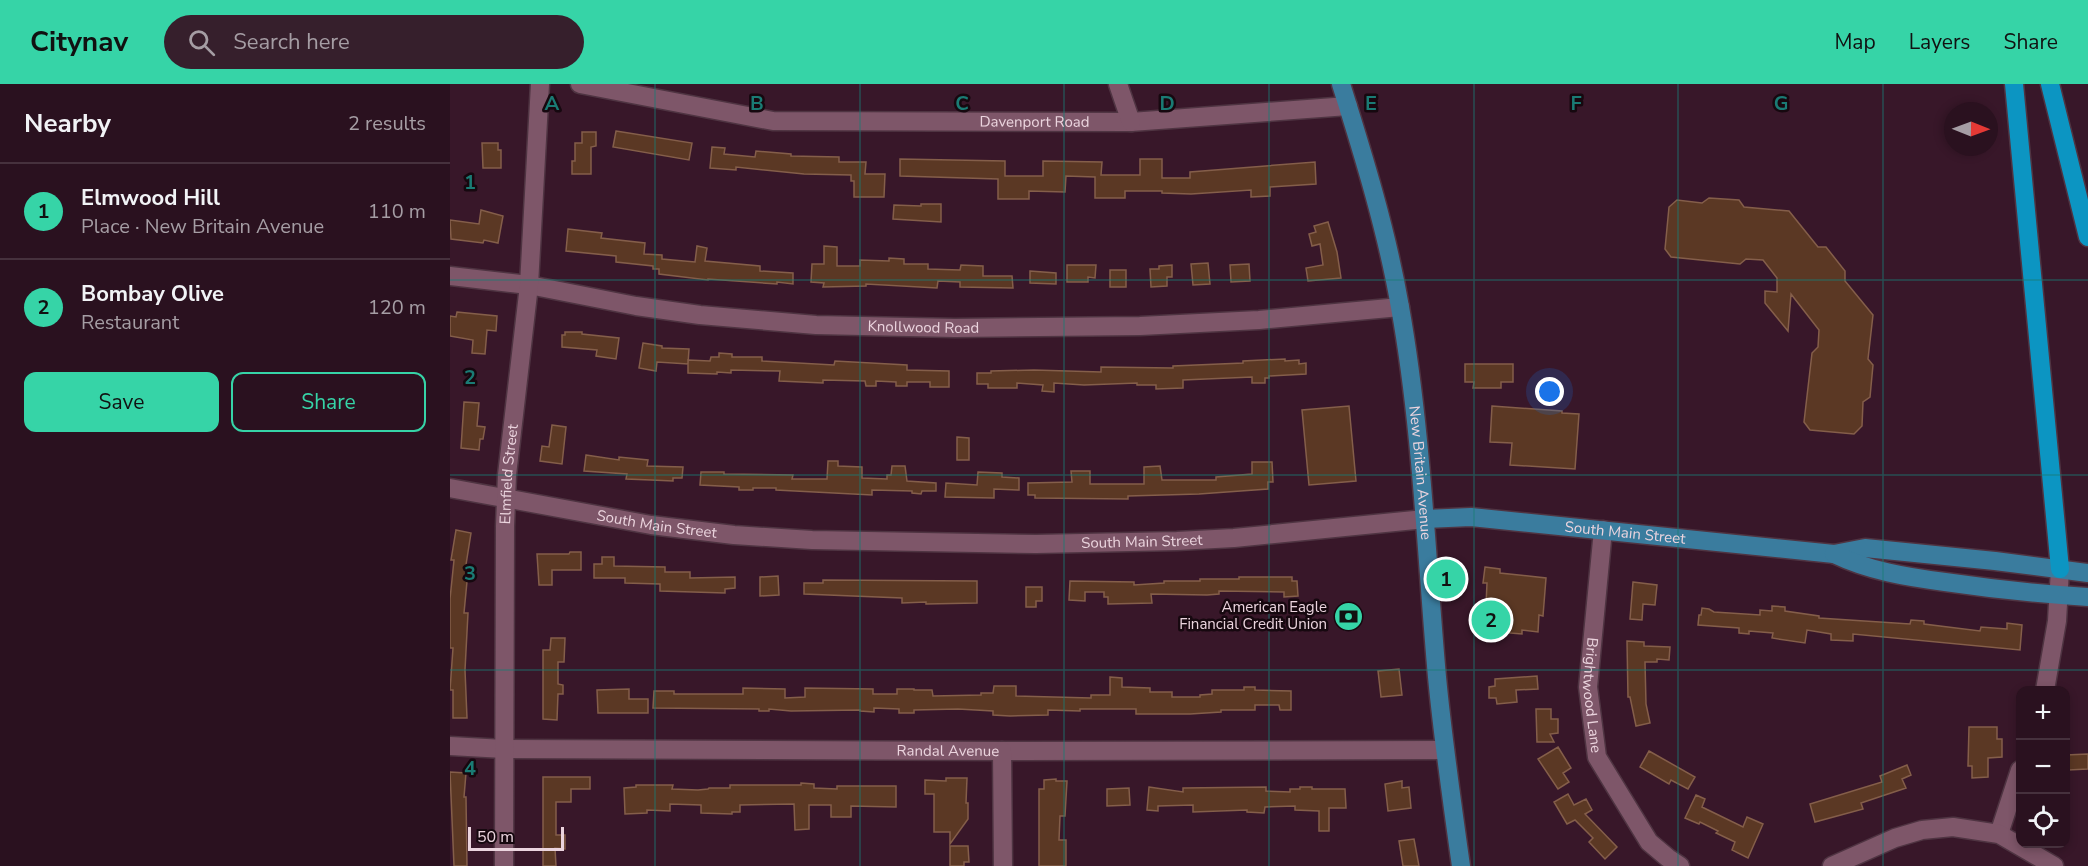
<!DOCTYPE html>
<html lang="en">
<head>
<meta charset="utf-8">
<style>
	body { margin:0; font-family:"Nunito Sans",sans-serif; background:#361f2c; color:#f1f3f6 }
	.controls { position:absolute; right:18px; bottom:18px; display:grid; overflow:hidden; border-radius:12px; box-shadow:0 3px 9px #0003 }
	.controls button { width:54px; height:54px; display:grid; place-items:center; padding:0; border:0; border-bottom:2px solid #46313d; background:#2a111f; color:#f1f3f6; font:30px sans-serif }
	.compass { position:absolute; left:1494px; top:18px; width:54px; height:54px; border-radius:50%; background:#2a111f; box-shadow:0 3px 9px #0003; rotate:91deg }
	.scale { position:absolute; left:18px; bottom:15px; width:96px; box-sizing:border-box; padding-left:6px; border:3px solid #ebd4de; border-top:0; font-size:16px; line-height:21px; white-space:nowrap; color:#ebd4de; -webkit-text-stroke:4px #16080f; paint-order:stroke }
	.you { position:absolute; left:1100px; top:308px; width:21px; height:21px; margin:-15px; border:4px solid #fff; border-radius:50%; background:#1a73e8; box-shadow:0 0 0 9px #1a73e833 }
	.badge { display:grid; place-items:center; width:39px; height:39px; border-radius:50%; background:#36d4a7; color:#111; font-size:20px; font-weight:700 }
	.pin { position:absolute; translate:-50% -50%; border:3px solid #fff; box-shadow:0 2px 6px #0006 }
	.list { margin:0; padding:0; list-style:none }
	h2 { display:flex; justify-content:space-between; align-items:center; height:78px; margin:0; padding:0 24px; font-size:26px }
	h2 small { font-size:20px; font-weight:400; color:#a59da4 }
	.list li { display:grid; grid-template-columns:39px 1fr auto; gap:18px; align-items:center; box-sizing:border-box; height:96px; padding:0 24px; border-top:2px solid #46313d }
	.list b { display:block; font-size:22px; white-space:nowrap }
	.list p { margin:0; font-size:20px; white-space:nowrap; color:#a59da4 }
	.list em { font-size:20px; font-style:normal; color:#a59da4 }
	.actions { display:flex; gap:12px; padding:18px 24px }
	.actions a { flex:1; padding:14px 0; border:2px solid #36d4a7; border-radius:12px; text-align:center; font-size:21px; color:#36d4a7 }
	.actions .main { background:#36d4a7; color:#111 }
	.icon { flex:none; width:33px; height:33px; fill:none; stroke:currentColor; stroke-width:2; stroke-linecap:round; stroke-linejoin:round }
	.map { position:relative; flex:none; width:1638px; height:782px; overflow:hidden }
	header { display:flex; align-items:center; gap:36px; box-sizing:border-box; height:84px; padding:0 30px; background:#36d4a7; color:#111 }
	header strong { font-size:28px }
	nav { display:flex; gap:33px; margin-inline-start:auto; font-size:21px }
	.search { width:420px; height:54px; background:#361f2c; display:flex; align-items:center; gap:15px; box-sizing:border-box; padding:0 21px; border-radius:33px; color:#a59da4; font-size:22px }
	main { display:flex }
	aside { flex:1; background:#2a111f }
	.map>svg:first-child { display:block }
	.building { fill:#5b3824; stroke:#845e4a; stroke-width:1.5 }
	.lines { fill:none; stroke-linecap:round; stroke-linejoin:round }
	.minor-casing { stroke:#4f3442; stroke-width:21 }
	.major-casing { stroke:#4f3442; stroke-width:21 }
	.highway-casing { stroke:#4f3442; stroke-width:21 }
	.minor { stroke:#7e5669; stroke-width:18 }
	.major { stroke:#3a7c9e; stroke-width:18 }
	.highway { stroke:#0c95c2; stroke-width:18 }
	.grid { fill:none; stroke:#1a7b74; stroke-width:1.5; stroke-opacity:0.55 }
	.labels { text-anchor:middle; stroke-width:5; stroke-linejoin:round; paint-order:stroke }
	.street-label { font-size:15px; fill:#ebd4de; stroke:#16080f }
	.poi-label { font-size:15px; fill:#ebd4de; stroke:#16080f; text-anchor:end }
	.grid-label { font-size:20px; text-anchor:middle; font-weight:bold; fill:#1a7b74; stroke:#16080f; stroke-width:5; stroke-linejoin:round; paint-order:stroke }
</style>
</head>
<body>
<header>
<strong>Citynav</strong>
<div class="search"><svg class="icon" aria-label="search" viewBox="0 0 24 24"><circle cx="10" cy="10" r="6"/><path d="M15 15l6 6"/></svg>Search here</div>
<nav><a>Map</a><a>Layers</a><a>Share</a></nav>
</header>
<main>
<aside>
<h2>Nearby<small>2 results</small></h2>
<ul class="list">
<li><span class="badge">1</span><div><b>Elmwood Hill</b><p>Place · New Britain Avenue</p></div><em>110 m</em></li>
<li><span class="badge">2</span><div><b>Bombay Olive</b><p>Restaurant</p></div><em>120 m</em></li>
</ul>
<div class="actions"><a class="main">Save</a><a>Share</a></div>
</aside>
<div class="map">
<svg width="1638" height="782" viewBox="0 0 1638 782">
	<rect width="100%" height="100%" fill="#381729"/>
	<path class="building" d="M166 47 242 59 239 76 163 63Z
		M132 48H146V62L141 63V90H122V77H125V59H132Z
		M32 59H48V66H51V84H33Z
		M262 63 275 64 274 70 305 73 306 67 341 70V72L389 73V78H416L415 90H435L434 113H404V97H401V91L354 90 286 83V86L260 84Z
		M450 75 555 77V92H593V77L652 78 651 91H690V75H712V94H740V88L865 78 866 100 820 103V112L801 113V106L741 110 712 109V107H675V114H645V93L616 92 615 108 579 107V115H548V95L450 92Z
		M1259 114 1289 116 1294 123 1339 127 1368 163H1376L1395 187V197L1423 231 1418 275 1423 281 1420 313 1413 318 1412 342 1404 350 1360 346 1354 338 1362 269 1368 263 1369 246 1341 210 1338 247 1315 219V207L1327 208V194L1313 176 1296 175 1290 180 1221 173 1215 165 1219 123 1227 116 1252 119Z
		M471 120H491V138L443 135 444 121 471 122Z
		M31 126 53 132 48 159 34 156 33 159 1 155 0 136 29 140Z
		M878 138 887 168 891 194 858 197 856 184 873 181 870 160 862 162 859 150 866 148 864 142Z
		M118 145 152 149 151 154 195 159 194 170 212 171V175L245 178 247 162 257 164 255 177 310 182V187L343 189V200L327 198V200L258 195V196L209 190V185H203V182L166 178V172L116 167Z
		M374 162 387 163V182H410V176L439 177V174L454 175V180H478V185L510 186 511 181 533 182V192H562L563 204 510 203V198L488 197 487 204 416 200V202L373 203 374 199 361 198 362 180H374Z
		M758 179 760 200 743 201 741 180Z
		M799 180 800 197 781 198 780 181Z
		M617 181H646L645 194 638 193V198H617Z
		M722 181V193H717V202L701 203 700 185H709V182Z
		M660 186H676V203H660Z
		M580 187 606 189V200L580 199Z
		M7 228 47 232 46 247 37 246 35 270 22 269 23 256 0 252V232L6 233Z
		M115 248H132V250L169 254 166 275 146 272 147 266 112 263V251H115Z
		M193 259 212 262V264L239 265 238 280 207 278 206 287 189 284Z
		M269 269 282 270V273H312V277L384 281 385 277 457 281V286L499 287V303H480V298H457V302H446V298L426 297V302H416L415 297 373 296V299L329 297 330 287 281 286V289L267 288V290L238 289V276L260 277 261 273H269Z
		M835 275V277L849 276V280L856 279V290L819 292V294H815V299H802V293L733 296V304L706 305V301H687V299L634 301 604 299V308L592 307 593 301 567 299V304H538V300H527V289H541V287L584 286 651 288V283L723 284V282L793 279V277Z
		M1015 280H1063V298H1051V304H1023L1024 298H1015Z
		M14 318 29 319 27 342 35 343 33 355H30L29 366 11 364Z
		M899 322 906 397 859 401 852 326Z
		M1042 322 1112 327V329L1129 330 1125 385 1060 381 1062 359 1040 358Z
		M102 341 116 343 112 380 90 377 92 362 99 363Z
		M507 353 519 354V376H507Z
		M136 371 169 376V373L198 376 197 382 233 383 232 394H223V397L201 396 176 395 177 390 134 387Z
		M378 377H388V382L412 383V394L437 395V391H441L442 382H455L457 397 486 399V407H472L471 410 462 409V407L422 406V411L326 406V404H303V406H289V403L250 401 251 388H274V390L343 391 342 395H377Z
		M802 378H822L823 398H818V405L749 410 678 412V415L585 414V411H578V399L622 398 621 387H640V400H694V383L710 382 712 396H766V393L802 390Z
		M528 388 552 389V393L569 394V406L544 405V414L495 413 496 399 527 401Z
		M6 446 21 449 15 487H18L14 529H18L15 586 17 634H3V606H0L3 564H0V515L4 476H1Z
		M120 468H131V486H102V501H89L87 470H119Z
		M152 473H164V482L215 483V488H240V494L285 493V504L275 505V509L210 507V500L175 499V494H144V480H152Z
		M1035 483 1050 485V489L1096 494 1093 532 1089 531 1088 548 1072 546V550L1048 548 1049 544 1035 542 1037 499H1033Z
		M328 492 329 511 310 512V493Z
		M789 493H842V497H847L848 512 834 513V508L769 507V510L757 511 701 510 702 519 658 520V513H654V508H635V517L619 516 620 497 684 498V501L714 499V497H750V495H789Z
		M373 496 527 497V519L476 520V518L452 519V514L354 510V499H373Z
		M1183 498 1207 501 1205 521 1193 520 1192 536 1180 535Z
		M576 503H592V517H586V523H576Z
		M1322 522 1335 523V527L1369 532V534L1460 540 1461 536 1474 537V540L1530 547 1531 543 1557 545V539L1572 541 1570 566 1403 550V557L1381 556V550L1357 546 1355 559 1322 554 1323 549 1299 547V550L1289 549V544L1248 541 1249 531H1251L1252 524 1259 525 1264 528 1310 531V526L1322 527Z
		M101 554H115L114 578H108V600L113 601V610H108L107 636 93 635V566H100Z
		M1177 557 1194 558V562L1220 563 1219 576 1207 575V578H1195L1196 620 1200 639 1186 642 1180 613H1178Z
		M949 585 952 611 931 613 928 587Z
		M1087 592 1088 605 1066 606 1067 618 1047 620 1046 614H1039V603L1045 602V595Z
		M660 593 672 594V603L700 604V608H722V613H750V611L762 610V606H794V603H805V606L841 607V626H830L829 621H805V626H771V628L740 630H686V625H630V627L598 626V631L560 632 543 631V627L508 625 464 626V629H449V625L424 624V628L410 627V626L341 627 319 625V627H309V625L203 624 204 607H224V610H293V604L335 605V614L355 613V604L423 605V610H447V605H464V606H482L483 612 531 611V609H543L544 602H566V612L641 614V611H660Z
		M179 605V615H198V629H148L147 606Z
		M1086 625H1101V635H1108V649L1100 650 1104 658H1087Z
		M1519 643H1547V655H1552V673L1538 674V693L1522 694V682H1518Z
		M1108 663 1121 684 1113 689 1119 698 1108 705 1088 675Z
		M1199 667 1245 693 1238 705 1221 696 1219 700 1190 683Z
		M1638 670V685L1618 686 1617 682H1616V671Z
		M1457 681 1461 691 1452 695 1456 704 1411 719 1413 725 1365 738 1360 720 1432 698 1430 692Z
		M0 688 16 689 14 713H16L17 782H4Z
		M93 693H140V705H121V718H106V751H115V765L105 764 106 782H93Z
		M496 694H517L516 719H518V735L500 760V748H484V710H475V696L496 697Z
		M606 695V697H617L615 732H610L609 756H616V782H589V705H594V696Z
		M952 697V704L959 703 961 724 938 727 935 700Z
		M351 699 364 700V704L387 705V702H446V723L401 722V733H381V721H359V745L345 746 344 720 290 721V728H282V730L251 729V721L220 720V727L197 726V729L175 730 174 704 186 703V701H223L222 705 248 706 258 705 259 704H280V701H351Z
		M699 703 733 708V704L816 703V707L840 708V705H850V703H862V705H895L896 724H879V747H869V727L845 726V722L815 723 814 729 797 728V726L743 728V721L708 722V727L697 726Z
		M679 704 680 721 657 722V705Z
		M1118 710 1124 721 1136 715 1142 726 1135 730 1167 763 1155 775 1139 758 1143 754 1125 736 1117 740 1104 718Z
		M1246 711 1255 715 1252 723 1293 743 1297 733 1313 740 1298 774 1282 766 1285 758 1266 749 1268 747 1250 738 1249 740 1235 734Z
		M964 755 969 782H953L949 757Z
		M500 762H518L519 778H514V782H500Z"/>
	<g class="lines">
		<defs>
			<g id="minor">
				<path id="s1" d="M130 0 323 37 681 38 898 22"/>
				<path d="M668 0 681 38"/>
				<path id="s2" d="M0 192 79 201 186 222 250 231 366 241 505 244 690 242 809 236 950 223"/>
				<path id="s3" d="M0 404 201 441 284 451 362 456 586 460 727 457 784 454 975 435"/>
				<path id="s4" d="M1153 446 1138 603 1147 673 1199 758 1218 774 1230 782"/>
				<path d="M1595 606 1607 537 1610 485"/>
				<path id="s5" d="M0 662 54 665 552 667 995 666"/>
				<path d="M552 667 553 782"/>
				<path d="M1549 750 1570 686"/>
				<path id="s6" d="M54 782 55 442 57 391 79 201 90 0"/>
				<path d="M1382 782 1445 754 1472 746 1503 743 1549 750 1604 782"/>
			</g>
			<g id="major">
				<path id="s7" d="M891 0C914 73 937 148 950 223 972 346 976 470 987 593 993 656 1002 719 1011 782"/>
				<path id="s8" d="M975 435 1021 433 1384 470 1415 464 1545 477 1638 489"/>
				<path d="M1384 470C1419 487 1457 493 1495 498 1543 505 1590 510 1638 513"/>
			</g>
			<path id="highway" d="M1564 0 1610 485
				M1600 0 1638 153"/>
		</defs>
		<use href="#minor" class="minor-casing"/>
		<use href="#major" class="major-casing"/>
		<use href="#highway" class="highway-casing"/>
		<use href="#minor" class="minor"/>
		<use href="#major" class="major"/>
		<use href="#highway" class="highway"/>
	</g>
	<path class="grid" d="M205 0V782M410 0V782M614 0V782M819 0V782M1024 0V782M1228 0V782M1433 0V782M0 196H1638M0 391H1638M0 586H1638"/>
	<defs>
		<symbol id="bank-disc" viewBox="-11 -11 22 22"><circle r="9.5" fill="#36d4a7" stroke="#16080f"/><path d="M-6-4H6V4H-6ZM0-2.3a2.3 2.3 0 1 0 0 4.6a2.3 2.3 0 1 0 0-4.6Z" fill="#111"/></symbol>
	</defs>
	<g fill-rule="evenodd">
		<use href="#bank-disc" x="882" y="516" width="33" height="33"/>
	</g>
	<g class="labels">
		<g class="street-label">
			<text dy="5" stroke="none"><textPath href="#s1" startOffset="458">Davenport Road</textPath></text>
			<text dy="5" stroke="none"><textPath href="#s2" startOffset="477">Knollwood Road</textPath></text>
			<text dy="5" stroke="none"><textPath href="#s7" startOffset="398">New Britain Avenue</textPath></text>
			<text dy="5" stroke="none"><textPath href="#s6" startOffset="392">Elmfield Street</textPath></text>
			<text dy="5" stroke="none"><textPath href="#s3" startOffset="210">South Main Street</textPath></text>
			<text dy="5" stroke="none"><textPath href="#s8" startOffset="201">South Main Street</textPath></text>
			<text dy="5" stroke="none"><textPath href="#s3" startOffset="696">South Main Street</textPath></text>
			<text dy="5" stroke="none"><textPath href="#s4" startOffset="166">Brightwood Lane</textPath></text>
			<text dy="5" stroke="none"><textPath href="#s5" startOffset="498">Randal Avenue</textPath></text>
		</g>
		<g class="poi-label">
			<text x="877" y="528">American Eagle<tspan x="877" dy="17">Financial Credit Union</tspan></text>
		</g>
	</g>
	<g class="grid-label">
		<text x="102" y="26">A</text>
		<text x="307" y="26">B</text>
		<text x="512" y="26">C</text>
		<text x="717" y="26">D</text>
		<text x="921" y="26">E</text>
		<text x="1126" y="26">F</text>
		<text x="1331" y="26">G</text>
		<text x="20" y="105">1</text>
		<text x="20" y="300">2</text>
		<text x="20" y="496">3</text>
		<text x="20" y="691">4</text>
	</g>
</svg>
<div class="controls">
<button>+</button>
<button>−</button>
<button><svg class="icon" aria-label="locate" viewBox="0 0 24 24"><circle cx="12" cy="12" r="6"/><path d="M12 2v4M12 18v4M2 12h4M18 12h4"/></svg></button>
</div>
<svg class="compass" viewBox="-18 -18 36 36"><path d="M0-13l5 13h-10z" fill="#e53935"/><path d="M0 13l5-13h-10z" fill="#a59da4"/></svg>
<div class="scale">50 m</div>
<div class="you"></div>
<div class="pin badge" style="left:996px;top:495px">1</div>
<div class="pin badge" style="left:1041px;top:536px">2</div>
</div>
</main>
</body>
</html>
